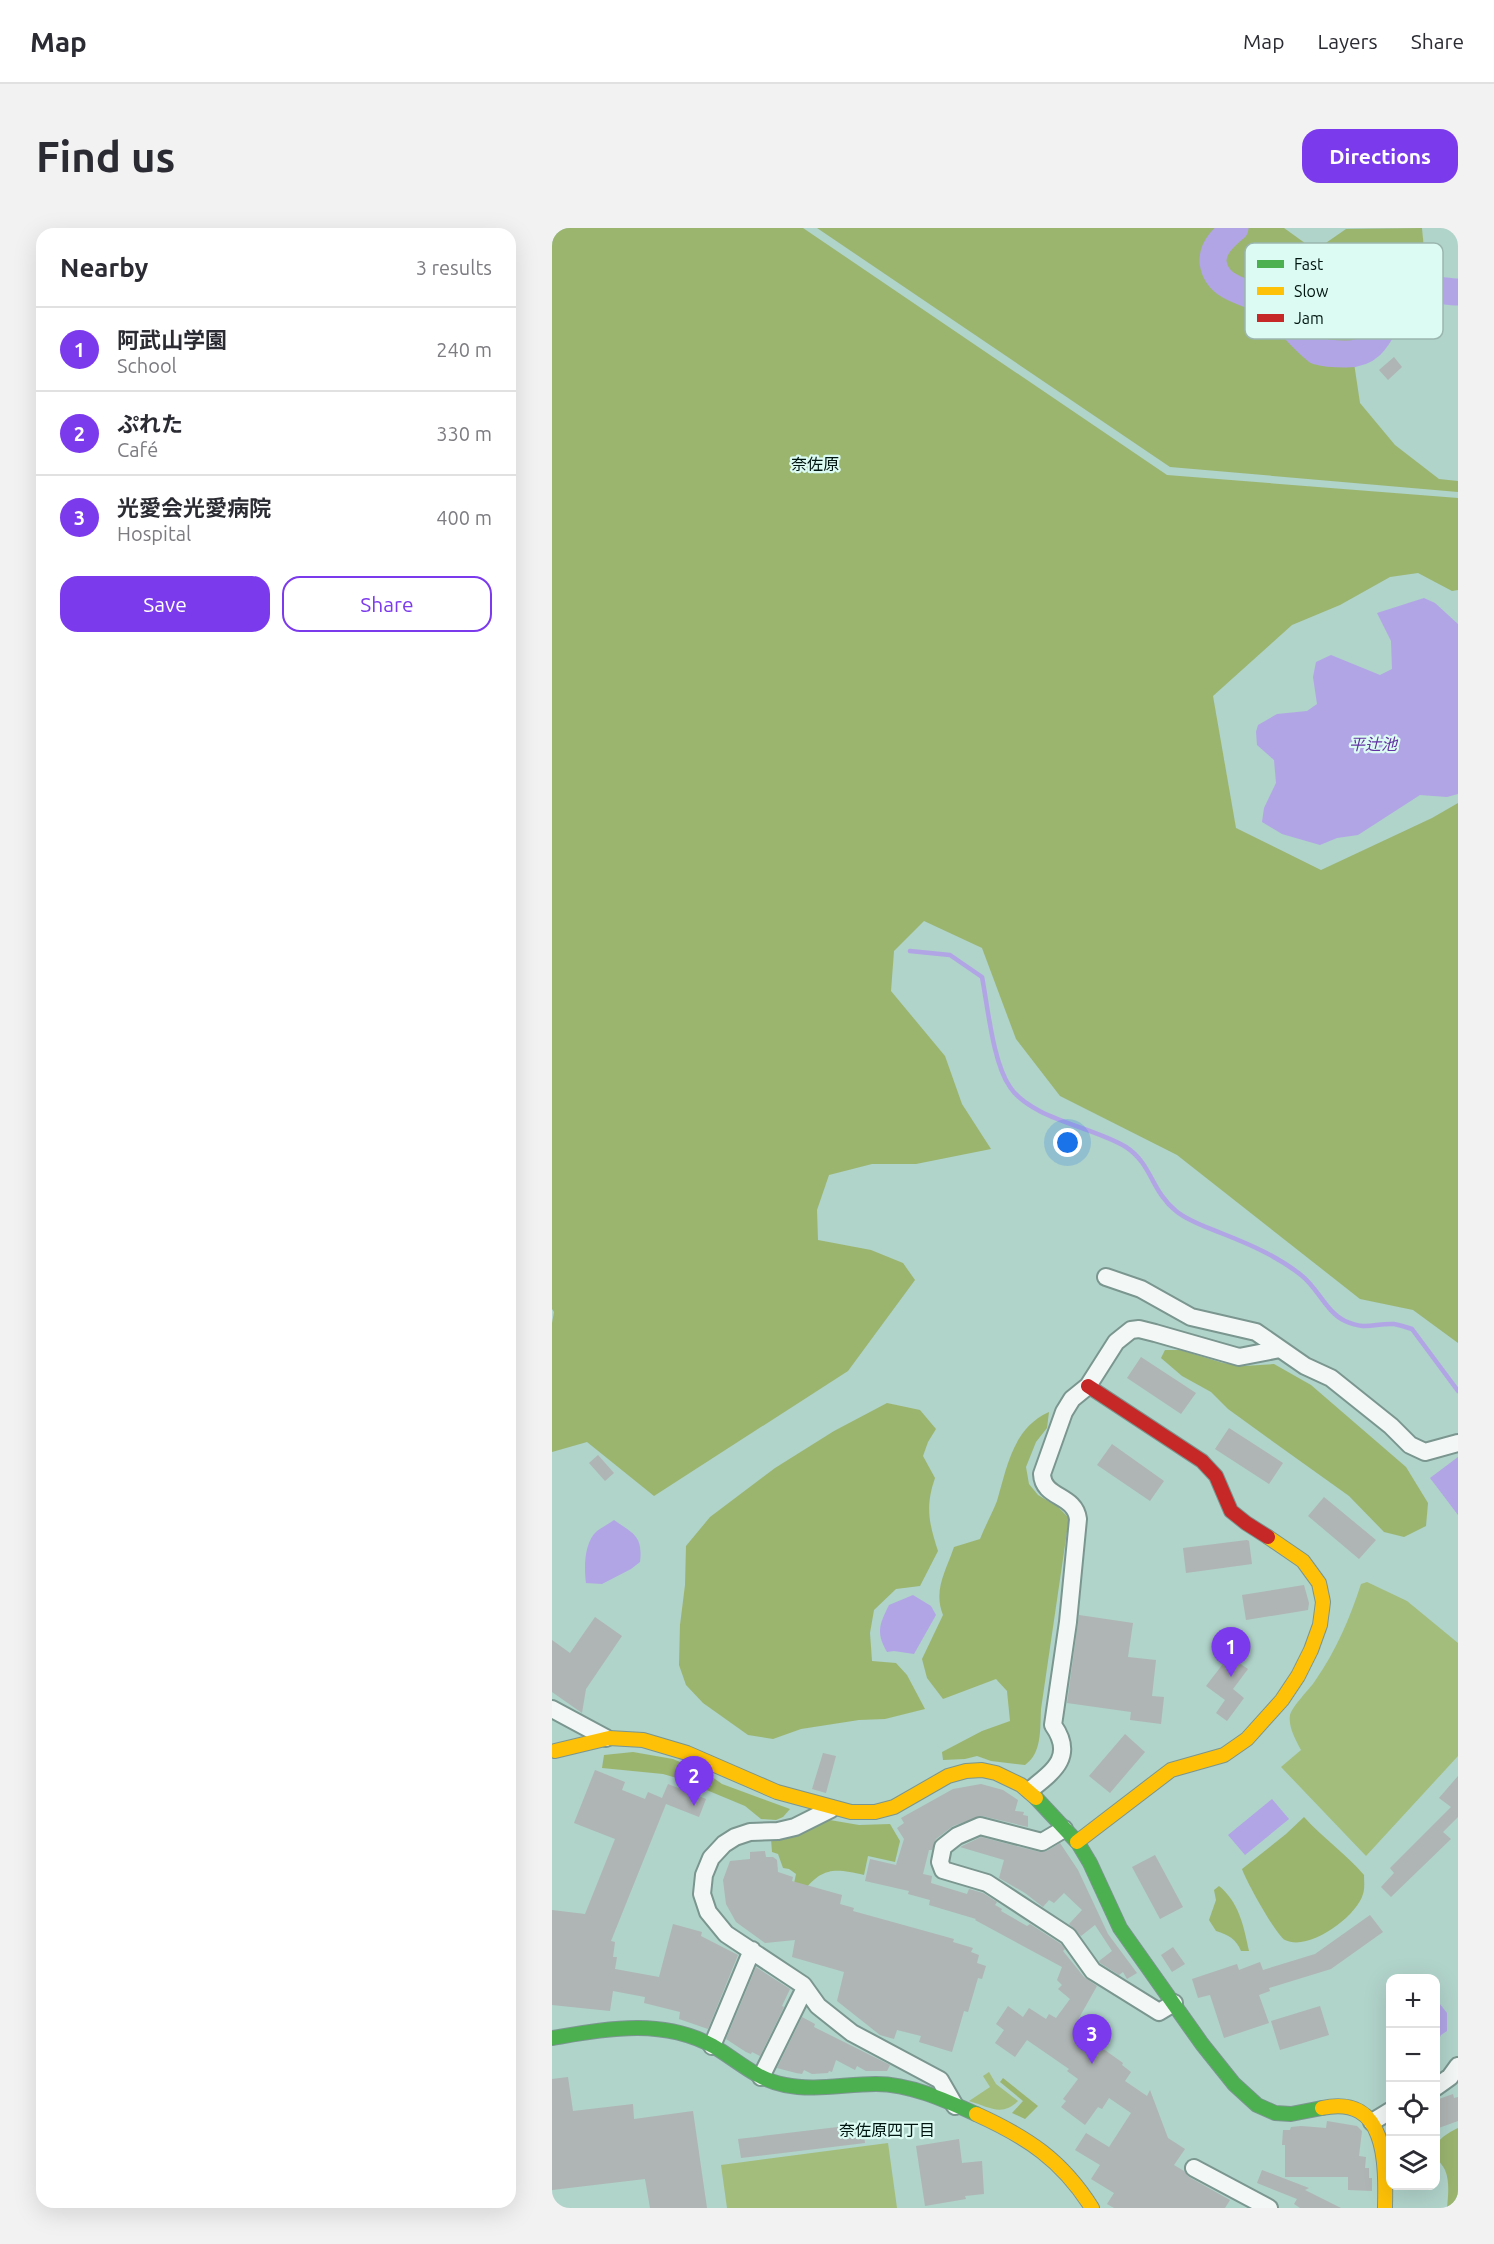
<!DOCTYPE html>
<html lang="en">
<head>
<meta charset="utf-8">
<style>
	body { margin:0; font-family:Ubuntu,"Noto Sans JP",sans-serif; background:#f2f2f3; color:#2b2b33 }
	.controls { position:absolute; right:18px; bottom:18px; display:grid; overflow:hidden; border-radius:12px; box-shadow:0 6px 24px #0002 }
	.controls button { width:54px; height:54px; display:grid; place-items:center; padding:0; border:0; border-bottom:2px solid #e1e1e2; background:#fff; color:#2b2b33; font:30px sans-serif }
	.you { position:absolute; left:516px; top:915px; width:21px; height:21px; margin:-15px; border:4px solid #fff; border-radius:50%; background:#1a73e8; box-shadow:0 0 0 9px #1a73e833 }
	.badge { display:grid; place-items:center; width:39px; height:39px; border-radius:50%; background:#7c3aed; color:#fff; font-size:20px; font-weight:700 }
	.pin { position:absolute; translate:-50% -50px; filter:drop-shadow(0 2px 3px #0008) }
	.pin::after { content:''; position:absolute; top:32px; width:21px; height:18px; background:inherit; clip-path:polygon(0 0,100% 0,50% 100%) }
	.list { margin:0; padding:0; list-style:none }
	h2 { display:flex; justify-content:space-between; align-items:center; height:78px; margin:0; padding:0 24px; font-size:26px }
	h2 small { font-size:20px; font-weight:400; color:#7c7c81 }
	.list li { display:grid; grid-template-columns:39px 1fr auto; gap:18px; align-items:center; box-sizing:border-box; height:84px; padding:0 24px; border-top:2px solid #e1e1e2 }
	.list b { display:block; font-size:22px; white-space:nowrap }
	.list p { margin:0; font-size:20px; white-space:nowrap; color:#7c7c81 }
	.list em { font-size:20px; font-style:normal; color:#7c7c81 }
	.actions { display:flex; gap:12px; padding:18px 24px }
	.actions a { flex:1; padding:14px 0; border:2px solid #7c3aed; border-radius:18px; text-align:center; font-size:21px; color:#7c3aed }
	.actions .main { background:#7c3aed; color:#fff }
	.icon { flex:none; width:33px; height:33px; fill:none; stroke:currentColor; stroke-width:2; stroke-linecap:round; stroke-linejoin:round }
	.map { position:relative; flex:none; width:906px; height:1980px; overflow:hidden; border-radius:18px }
	header { display:flex; align-items:center; gap:36px; box-sizing:border-box; height:84px; padding:0 30px; background:#fff; border-bottom:2px solid #e1e1e2 }
	header strong { font-size:28px }
	nav { display:flex; gap:33px; margin-inline-start:auto; font-size:21px }
	.intro { display:flex; align-items:center; justify-content:space-between; box-sizing:border-box; height:144px; padding:0 36px }
	h1 { margin:0; font-size:42px }
	.button { padding:15px 27px; border-radius:18px; background:#7c3aed; color:#fff; font-size:21px; font-weight:700 }
	main { display:flex; gap:36px; padding:0 36px }
	aside { flex:1; background:#fff; border-radius:18px; box-shadow:0 6px 24px #0002 }
	.map>svg:first-child { display:block }
	.green { fill:#a3bd7c }
	.forest { fill:#9bb56f }
	.water { fill:#b1a5e6 }
	.lines { fill:none; stroke-linecap:round; stroke-linejoin:round }
	.stream { stroke:#b1a5e6; stroke-width:4.5 }
	.river { stroke:#b1a5e6; stroke-width:27 }
	.building { fill:#afb5b4 }
	.street-casing { stroke:#7a968f; stroke-width:20 }
	.fast-casing { stroke:#7a968f; stroke-width:16 }
	.slow-casing { stroke:#7a968f; stroke-width:16 }
	.jam-casing { stroke:#7a968f; stroke-width:16 }
	.street { stroke:#f3f8f7; stroke-width:16 }
	.fast { stroke:#4caf50; stroke-width:14 }
	.slow { stroke:#ffc107; stroke-width:14 }
	.jam { stroke:#c62828; stroke-width:14 }
	.labels { text-anchor:middle; stroke-width:4.5; stroke-linejoin:round; paint-order:stroke }
	.neighbourhood-label { font-size:16px; fill:#001410; stroke:#dcfbf3 }
	.water-label { font-size:16px; font-style:italic; fill:#6232a2; stroke:#dcfbf3 }
	.key { fill:#dcfbf3; stroke:#9ab6af; stroke-width:1.5 }
	.key-label { font-size:16px; fill:#001410 }
</style>
</head>
<body>
<header>
<strong>Map</strong>
<nav><a>Map</a><a>Layers</a><a>Share</a></nav>
</header>
<div class="intro"><h1>Find us</h1><a class="button">Directions</a></div>
<main>
<aside>
<h2>Nearby<small>3 results</small></h2>
<ul class="list">
<li><span class="badge">1</span><div><b>阿武山学園</b><p>School</p></div><em>240 m</em></li>
<li><span class="badge">2</span><div><b>ぷれた</b><p>Café</p></div><em>330 m</em></li>
<li><span class="badge">3</span><div><b>光愛会光愛病院</b><p>Hospital</p></div><em>400 m</em></li>
</ul>
<div class="actions"><a class="main">Save</a><a>Share</a></div>
</aside>
<div class="map">
<svg width="906" height="1980" viewBox="0 0 906 1980">
	<rect width="100%" height="100%" fill="#b0d3ca"/>
	<path class="green" d="M815 1354 855 1373 906 1415V1528L814 1628 729 1539 749 1522C744 1512 736 1499 738 1487 741 1477 757 1462 763 1453 784 1423 798 1390 809 1356Z
		M437 1844 444 1856 466 1873C450 1889 437 1879 417 1873L438 1859 431 1848Z
		M336 1915 345 1980H175L169 1937Z"/>
	<path class="forest" d="M0 0H251L615 247 906 270V362L900 363 866 345 838 349 788 377 740 397 661 468 684 600 769 642 880 590 906 575V1115L861 1082 808 1071 625 927 508 868 464 811 430 720 372 693 342 723 339 763 393 828 410 876 439 921 364 936H320L277 947 265 982 266 1012 319 1022 351 1035 363 1052 296 1143 102 1268 35 1214 0 1224V1095L2 1084 0 1081Z
		M265 0H671C652 21 652 34 662 59L710 82 756 126 802 135 808 175 843 217 887 251 906 253V264L618 239Z
		M691 0H732L757 18 768 19 794 1 870 0 875 54 853 58 843 68 818 113 811 120 806 122H775L751 104 722 74 713 67 671 46C662 26 675 11 691 0Z
		M613 1122H628L671 1135 692 1138 722 1136 759 1157 854 1239 876 1275 874 1298 852 1309 832 1304 797 1268 716 1210 676 1181 659 1164 630 1148 609 1130Z
		M335 1175 368 1182 384 1201 376 1214 371 1228 383 1250C373 1279 377 1295 386 1323L368 1358 344 1361 322 1382 318 1405 320 1433 344 1435 355 1447 373 1481 333 1491 307 1492 249 1501 221 1511 196 1507 151 1475 134 1457 127 1437 128 1397 133 1357 134 1318 158 1289 223 1240 282 1203Z
		M497 1184 495 1200 484 1214 474 1239 477 1256 486 1267 506 1279 517 1290 489 1481C488 1502 490 1525 473 1537L439 1533 425 1528 413 1531 391 1532 390 1524 430 1503 458 1493 455 1463 444 1451 391 1471 375 1450 370 1431 391 1387C381 1362 394 1343 402 1319L428 1311C433 1298 440 1286 445 1273 455 1239 461 1200 497 1184Z
		M81 1524 121 1531 156 1546 170 1556 238 1581 231 1589 224 1592 209 1591 193 1578 128 1551 111 1546 50 1540 52 1527Z
		M752 1589C771 1610 794 1626 812 1647 812 1653 813 1660 811 1666 805 1688 757 1724 733 1712 724 1707 694 1653 690 1641L734 1606Z
		M272 1591 307 1597 338 1596 348 1613 343 1634 316 1628 312 1647C282 1640 270 1639 250 1665H240L244 1646 237 1641 231 1640 226 1626 220 1624 219 1611Z
		M667 1658C687 1674 692 1699 697 1723H689C684 1711 677 1707 664 1703L657 1692 664 1672 662 1662Z
		M451 1850 486 1878 473 1891 460 1885 471 1873 448 1854Z
		M906 1900V1980H895C896 1968 898 1954 893 1942 891 1937 885 1932 884 1927 880 1913 896 1905 906 1900Z"/>
	<path class="water" d="M872 370 883 375 906 396V566L895 569 868 567 806 607 785 610 768 617 730 606 710 594 712 580 724 555 722 532 705 517 704 504 706 497 725 486 755 483 765 476 761 449 764 434 779 427 828 447 840 441 839 413 825 385Z
		M906 1229V1287L878 1250Z
		M62 1292C82 1306 91 1308 88 1334L79 1341 50 1356 34 1355C32 1340 32 1314 45 1303 50 1299 57 1296 62 1292Z
		M361 1367 379 1378 384 1387 362 1426 342 1423 335 1424C324 1405 327 1397 337 1377Z
		M720 1571 737 1591 693 1627 676 1607Z
		M884 1771 895 1785V1803L889 1807 884 1817Z"/>
	<g class="lines">
		<path class="stream" d="M358 723 398 727 430 749C436 780 441 835 458 859 479 891 542 899 574 919 600 936 599 963 624 983 636 993 654 999 669 1005 697 1016 725 1028 749 1047 766 1060 774 1084 793 1093 815 1103 822 1095 842 1096 848 1097 854 1099 860 1101L906 1163"/>
		<path class="river" d="M683 0C673 8 660 19 661 34 665 64 699 62 718 77 735 91 748 110 765 123 775 126 784 126 793 126 825 127 828 100 844 78 847 73 850 66 855 63 864 57 894 64 906 64"/>
	</g>
	<path class="building" d="M842 129 850 139 836 152 827 142Z
		M589 1129 644 1165 629 1186 575 1150Z
		M677 1200 731 1235 717 1256 663 1221Z
		M560 1216 612 1253 598 1273 545 1237Z
		M46 1227 62 1245 53 1253 37 1235Z
		M772 1269 824 1312 807 1331 756 1288Z
		M695 1312 697 1313 700 1336 634 1345 631 1320Z
		M752 1357 757 1375 756 1382 694 1392 690 1367Z
		M527 1387 581 1395 576 1429 604 1432 600 1468 612 1469 609 1496 578 1492 579 1484 515 1475Z
		M43 1389 70 1408 34 1461 30 1485 0 1464V1412L18 1425Z
		M677 1428 696 1441 681 1461 692 1470 675 1493 664 1485 673 1472 654 1458Z
		M573 1506 593 1524 558 1565 537 1548Z
		M271 1525 284 1528 274 1565 260 1561Z
		M43 1542 73 1554 70 1562 93 1571 96 1564 110 1570 116 1556 154 1571 147 1589 114 1576 59 1713 63 1714 61 1729H65L63 1741 107 1749 121 1696 150 1704 149 1708 186 1727 156 1801 127 1791 128 1784 92 1775 93 1769 61 1763 58 1783 0 1777V1682L33 1686 63 1611 22 1595Z
		M906 1548V1589L891 1604 899 1611 839 1669 829 1659 842 1645 838 1640 899 1579 887 1570Z
		M429 1556 451 1562 466 1572 463 1583 472 1584 471 1587 476 1588V1599L430 1588 401 1598 384 1611 380 1622H377L371 1646 380 1648 379 1655 415 1666 417 1661 431 1665 445 1674 443 1677 450 1681 449 1683 475 1698 478 1696 509 1716 513 1721 511 1723 532 1749 545 1758 523 1797 538 1808 536 1810 571 1835 570 1837 579 1844 573 1853 595 1868 598 1862 616 1910 633 1921 622 1937 632 1943 637 1949 678 1972 673 1980H562L555 1976 562 1965 539 1951 548 1937 523 1922 534 1905 557 1919 579 1885 557 1870 550 1881 546 1879 533 1897 509 1879 514 1873 511 1871 526 1851 515 1843 517 1841 475 1812 463 1829 443 1815 452 1802 444 1796 456 1778 471 1789 477 1780 494 1791 497 1786 504 1790 518 1771 506 1761 510 1757 505 1752 510 1739 423 1692 424 1691 377 1677 378 1672 356 1666 357 1663 313 1653 318 1631 344 1637 352 1611 345 1600 352 1595 349 1590 401 1561Z
		M429 1609 488 1624 495 1623 508 1615 526 1642 556 1706 585 1745 575 1751 571 1744 567 1747 548 1735 547 1733 560 1723 543 1697 529 1708 517 1696 530 1682 512 1665 502 1675 497 1672 491 1679 473 1665 447 1650 452 1632 408 1619Z
		M213 1623 214 1629H221L225 1632 226 1644 241 1649 240 1653 290 1667 288 1676 302 1680 301 1683 402 1711 401 1714 421 1720 419 1724 427 1727 425 1735 434 1738 430 1751 426 1750 416 1784 412 1783 400 1824 367 1814 369 1808 345 1802 342 1811 328 1807 285 1773 292 1744 240 1729 243 1712 213 1715 184 1694 174 1676 171 1652 178 1633 198 1631V1624Z
		M603 1627 631 1679 608 1691 580 1639Z
		M818 1687 831 1704 779 1741 717 1760 718 1763 707 1767 717 1795 672 1810 658 1767 646 1770 640 1751 685 1736 687 1742 708 1734 711 1742 763 1726Z
		M621 1719 633 1736 620 1744 609 1727Z
		M204 1739 238 1761 230 1778 232 1779 208 1828 200 1824 199 1826 194 1824 174 1811Z
		M768 1778 777 1807 728 1822 719 1793Z
		M250 1789 263 1796 262 1799 338 1837 335 1843H314L305 1838 303 1842 284 1832 280 1844 277 1843 276 1845 260 1846 252 1842 250 1846 244 1845 225 1840Z
		M16 1849 21 1883 81 1876 82 1891 141 1883 155 1980H98L93 1951 0 1962V1851Z
		M901 1866 902 1870 906 1869V1893L884 1901V1872Z
		M775 1893 805 1898 810 1903 807 1928 814 1929 813 1940H817V1950H820V1963L796 1962V1949H733V1917H730L731 1902H738L739 1899 749 1898 774 1900Z
		M311 1896 313 1915 189 1930 186 1911Z
		M407 1911 410 1935 430 1933 432 1966 413 1968 414 1971 373 1978 364 1918Z
		M710 1942 757 1960 753 1962 789 1980H748L742 1976 745 1971 705 1955Z"/>
	<g class="lines">
		<defs>
			<path id="street" d="M554 1049 589 1061 639 1089 704 1104 753 1138 779 1150 839 1198 858 1217 873 1224 906 1215
				M0 1481 54 1510
				M478 1562C502 1543 523 1528 501 1497L516 1394 526 1291C523 1266 491 1271 490 1246L512 1184 520 1171 536 1158 564 1114 579 1102 587 1101 603 1105 687 1129 728 1121
				M279 1581 243 1599 226 1603 198 1604 183 1609 172 1616 159 1630 152 1647 150 1666 156 1684 174 1706 251 1757 266 1778 300 1805 388 1852 403 1878
				M512 1601 490 1614 428 1598 405 1608 391 1619 388 1634 391 1642 435 1655 516 1708 541 1743 607 1784 622 1775
				M160 1818 200 1722
				M209 1849 253 1760
				M884 1859 898 1849 906 1838
				M820 1894 838 1883
				M642 1940 717 1980"/>
			<path id="fast" d="M484 1570 526 1615 538 1635 568 1700 650 1816 682 1856 705 1877 723 1885 739 1886 770 1880
				M0 1810C55 1801 109 1790 161 1818 185 1832 205 1852 233 1857 263 1863 293 1856 324 1856 358 1856 393 1872 424 1886"/>
			<path id="slow" d="M3 1523 57 1510 91 1512 135 1525 225 1564 299 1584H323L342 1579 396 1548 414 1543 430 1542 444 1545 469 1557 484 1570
				M525 1614 619 1542 672 1527 695 1511 730 1472 746 1448 759 1422 768 1397 771 1374 767 1355 751 1333 716 1309
				M770 1880C835 1866 834 1935 833 1980
				M424 1886C475 1909 510 1932 540 1980"/>
			<path id="jam" d="M536 1158 650 1233 664 1248 679 1283 694 1295 716 1309"/>
		</defs>
		<use href="#street" class="street-casing"/>
		<use href="#fast" class="fast-casing"/>
		<use href="#slow" class="slow-casing"/>
		<use href="#jam" class="jam-casing"/>
		<use href="#street" class="street"/>
		<use href="#fast" class="fast"/>
		<use href="#slow" class="slow"/>
		<use href="#jam" class="jam"/>
	</g>
	<g class="labels">
		<g class="neighbourhood-label">
			<text x="263" y="242">奈佐原</text>
			<text x="335" y="1908">奈佐原四丁目</text>
		</g>
		<g class="water-label">
			<text x="821" y="522">平辻池</text>
		</g>
	</g>
	<rect x="693" y="15" width="198" height="96" rx="9" class="key"/>
	<rect x="705" y="32" width="27" height="8" fill="#4caf50"/>
	<rect x="705" y="59" width="27" height="8" fill="#ffc107"/>
	<rect x="705" y="86" width="27" height="8" fill="#c62828"/>
	<g class="key-label">
		<text x="742" y="42">Fast</text>
		<text x="742" y="69">Slow</text>
		<text x="742" y="96">Jam</text>
	</g>
</svg>
<div class="controls">
<button>+</button>
<button>−</button>
<button><svg class="icon" aria-label="locate" viewBox="0 0 24 24"><circle cx="12" cy="12" r="6"/><path d="M12 2v4M12 18v4M2 12h4M18 12h4"/></svg></button>
<button><svg class="icon" aria-label="layers" viewBox="0 0 24 24"><path d="M12 4l9 5-9 5-9-5zM3 14l9 5 9-5"/></svg></button>
</div>
<div class="you"></div>
<div class="pin badge" style="left:679px;top:1449px">1</div>
<div class="pin badge" style="left:142px;top:1578px">2</div>
<div class="pin badge" style="left:540px;top:1836px">3</div>
</div>
</main>
</body>
</html>
